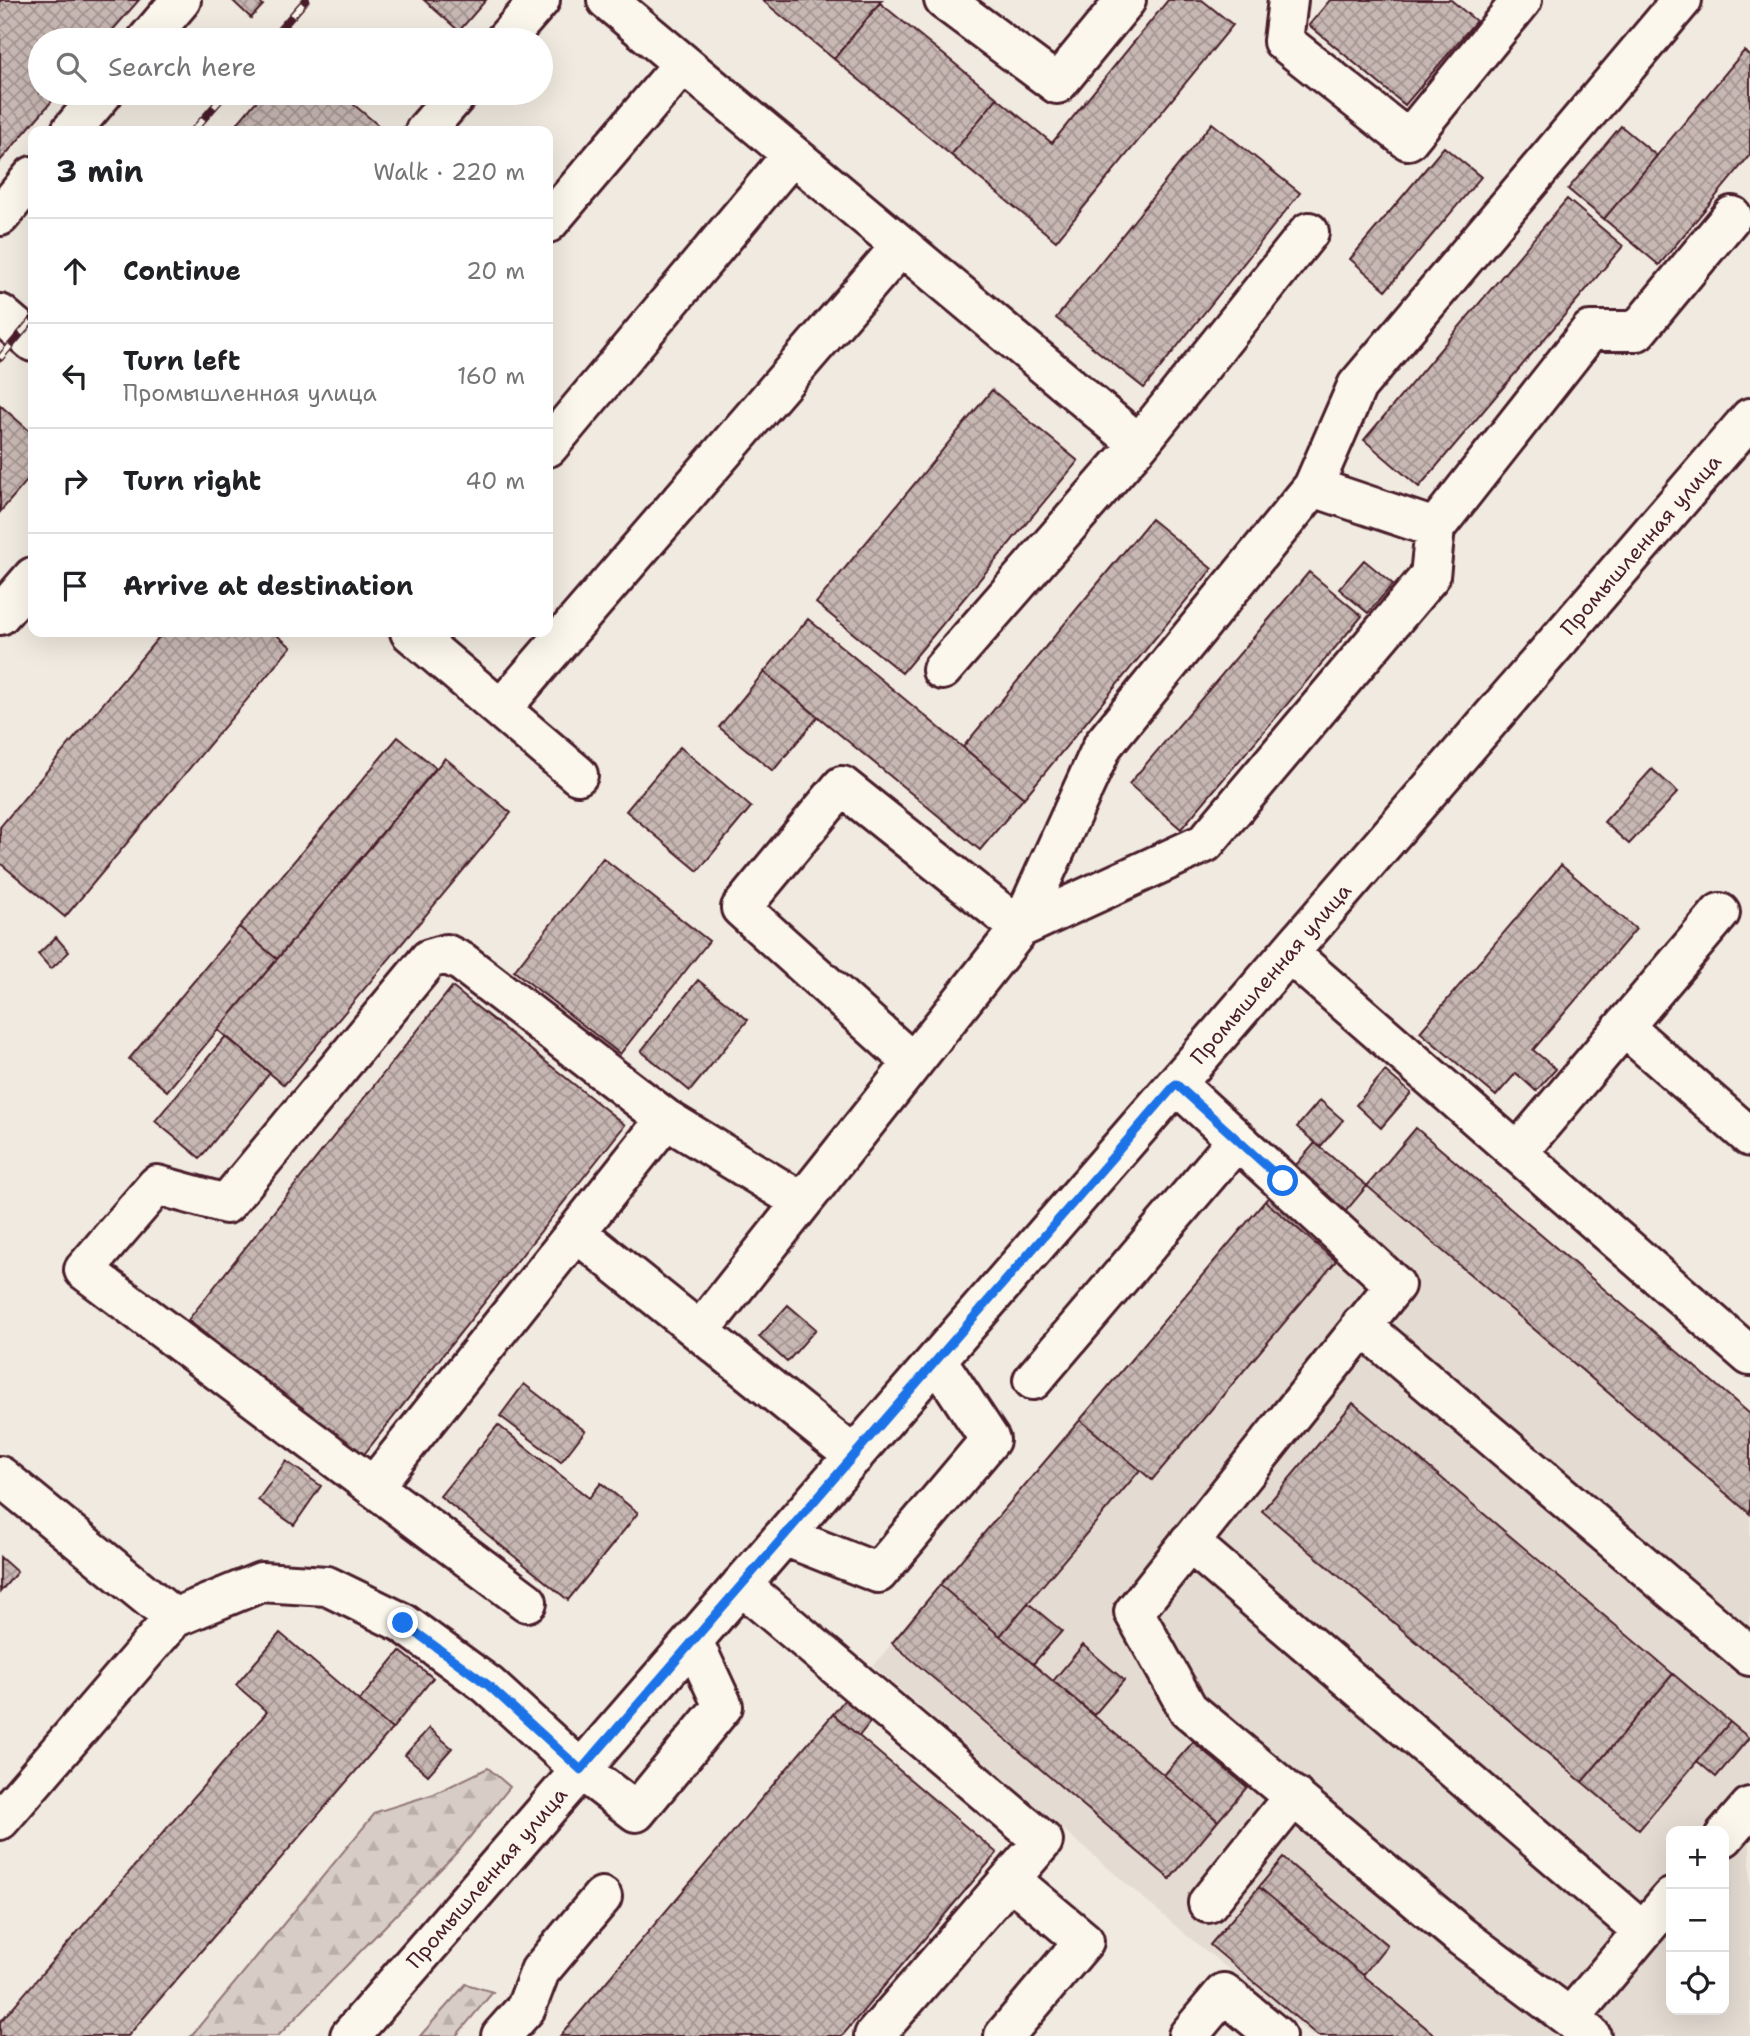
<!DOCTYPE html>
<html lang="en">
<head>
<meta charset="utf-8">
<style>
	body { margin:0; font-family:"Shantell Sans",sans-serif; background:#f2f2f2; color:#202124 }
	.controls { position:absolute; right:21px; bottom:21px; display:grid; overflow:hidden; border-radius:14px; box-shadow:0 7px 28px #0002 }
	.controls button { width:63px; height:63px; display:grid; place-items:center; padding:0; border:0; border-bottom:2px solid #e0e0e0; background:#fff; color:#202124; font:35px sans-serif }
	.stop { position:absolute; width:21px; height:21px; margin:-16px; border:5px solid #1a73e8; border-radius:50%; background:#fff }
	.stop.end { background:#1a73e8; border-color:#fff; box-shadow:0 2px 7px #0008 }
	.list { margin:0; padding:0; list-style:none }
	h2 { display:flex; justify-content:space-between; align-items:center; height:91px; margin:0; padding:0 28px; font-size:30px }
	h2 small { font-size:23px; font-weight:400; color:#757577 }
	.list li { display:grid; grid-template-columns:46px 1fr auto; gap:21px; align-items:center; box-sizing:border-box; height:105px; padding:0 28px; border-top:2px solid #e0e0e0 }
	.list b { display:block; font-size:26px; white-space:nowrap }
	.list p { margin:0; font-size:23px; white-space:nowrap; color:#757577 }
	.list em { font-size:23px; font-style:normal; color:#757577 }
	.icon { flex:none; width:38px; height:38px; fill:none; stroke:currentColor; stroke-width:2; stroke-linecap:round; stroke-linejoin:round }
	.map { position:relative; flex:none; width:1750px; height:2036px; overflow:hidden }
	.search { position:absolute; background:#fff; box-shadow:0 7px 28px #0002; left:28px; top:28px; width:525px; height:77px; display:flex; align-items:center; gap:18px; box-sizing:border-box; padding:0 24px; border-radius:38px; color:#757577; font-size:26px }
	.panel { position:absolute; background:#fff; box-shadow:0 7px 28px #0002; left:28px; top:126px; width:525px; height:511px; border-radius:14px }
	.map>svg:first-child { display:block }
	.built { fill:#e4dbd2; fill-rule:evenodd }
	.forest { fill:url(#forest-firs); stroke:#917678; stroke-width:2 }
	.building { fill:url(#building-cross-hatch); stroke:#4a1f2b; stroke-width:2 }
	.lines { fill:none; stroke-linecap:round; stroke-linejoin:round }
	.minor-casing { stroke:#4a1f2b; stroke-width:44 }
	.minor { stroke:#fbf7ec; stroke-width:38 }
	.rail-casing { stroke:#4a1f2b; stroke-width:8 }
	.rail { stroke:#fbf7ec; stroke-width:5; stroke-dasharray:16; stroke-linecap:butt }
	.route { stroke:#1a73e8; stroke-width:9 }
	.labels { text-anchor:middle; stroke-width:7; stroke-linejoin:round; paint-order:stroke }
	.street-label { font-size:21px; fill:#4a1f2b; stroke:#fbf7ec }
</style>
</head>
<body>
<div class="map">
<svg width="1750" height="2036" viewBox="0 0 1750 2036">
	<defs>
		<pattern id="forest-firs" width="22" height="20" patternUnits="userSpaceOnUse" patternTransform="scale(1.75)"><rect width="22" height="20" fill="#d8ccc6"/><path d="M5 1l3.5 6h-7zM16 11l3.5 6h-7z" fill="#bbafaa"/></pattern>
		<pattern id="building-cross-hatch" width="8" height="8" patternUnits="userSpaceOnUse" patternTransform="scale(1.75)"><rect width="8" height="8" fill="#c8b8b3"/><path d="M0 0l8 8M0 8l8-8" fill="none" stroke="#a49592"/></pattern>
	</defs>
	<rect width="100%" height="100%" fill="#f0eae0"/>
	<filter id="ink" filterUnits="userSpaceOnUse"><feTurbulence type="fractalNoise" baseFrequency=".0143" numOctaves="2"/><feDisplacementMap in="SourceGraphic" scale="14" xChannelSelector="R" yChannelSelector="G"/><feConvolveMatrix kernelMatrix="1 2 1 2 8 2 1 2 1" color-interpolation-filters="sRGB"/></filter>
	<g filter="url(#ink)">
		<path class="built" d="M1315 1143 1750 1514V2036H1312L1185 1934 873 1666ZM1671 1831H1724V2010H1671Z"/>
		<path class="forest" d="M488 1768 510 1787 461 1848 278 2036H191L376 1812 434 1794Z
			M466 1984 493 1992 456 2036H420Z"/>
		<path class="building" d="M0 0H139L104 40H40V93H59L0 161Z
			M232 0H257L263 5 251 18Z
			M424 0H486L459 31Z
			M762 0H882L834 59Z
			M1168 0H1202L1233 25 1056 241 951 155 997 98 1052 143Z
			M1330 0H1451L1476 21 1405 105 1309 25Z
			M880 3 997 98 951 155 834 59Z
			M1744 51 1750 56V155L1659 265 1604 219Z
			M263 93H340L378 125 373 131H231Z
			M1212 123 1300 193 1144 388 1056 318Z
			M1621 126 1657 156 1604 219 1568 189Z
			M1444 147 1481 177 1386 290 1350 259Z
			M1567 199 1623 246 1419 487 1364 440Z
			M992 390 1078 461 902 673 816 603Z
			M0 405 33 434V474L0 512Z
			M1151 519 1212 569 1024 798 963 747Z
			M1364 560 1393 584 1368 613 1339 589Z
			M1309 572 1362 616 1181 829 1129 784Z
			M808 619 1024 798 980 850 764 672Z
			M163 632H273L291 647 65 917 0 863V827Z
			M764 672 818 717 773 771 719 727Z
			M398 737 436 768 277 959 239 927Z
			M680 747 751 807 698 871 626 811Z
			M445 758 511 813 284 1085 218 1030Z
			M1652 769 1678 792 1629 844 1604 822Z
			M603 858 709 941 620 1054 514 971Z
			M1561 865 1636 929 1533 1050 1556 1069 1536 1091 1516 1073 1496 1096 1420 1032Z
			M239 927 277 959 167 1091 129 1059Z
			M56 937 69 952 51 969 38 954Z
			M698 980 748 1020 690 1091 641 1051Z
			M452 987 625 1125 361 1458 188 1320Z
			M226 1036 270 1073 200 1158 155 1121Z
			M1385 1071 1411 1093 1381 1128 1356 1105Z
			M1320 1100 1343 1120 1320 1147 1297 1127Z
			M1416 1128 1750 1414V1514L1367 1186Z
			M1315 1143 1367 1186 1317 1245 1265 1201Z
			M1265 1201 1336 1261 1152 1480 1080 1420Z
			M788 1305 816 1329 787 1362 759 1337Z
			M524 1384 585 1431 561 1462 500 1416Z
			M1353 1403 1673 1674 1582 1782 1262 1511Z
			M1080 1420 1140 1470 1000 1636 940 1585Z
			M498 1425 589 1498 601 1483 638 1513 568 1600 440 1496Z
			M286 1461 321 1486 294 1525 258 1500Z
			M0 1557 17 1572 0 1592Z
			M940 1585 1218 1821 1170 1879 892 1643Z
			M1028 1603 1062 1631 1033 1664 1000 1636Z
			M280 1633 392 1729 128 2036H0V2022L267 1712 236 1685Z
			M1083 1645 1124 1680 1094 1715 1053 1681Z
			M400 1651 433 1678 392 1729 359 1701Z
			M1673 1674 1730 1722 1639 1830 1582 1782Z
			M849 1694 875 1716 859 1736 833 1714Z
			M833 1714 997 1853 842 2036H560Z
			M1730 1722 1749 1738 1716 1777 1697 1761Z
			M429 1728 452 1748 428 1775 405 1755Z
			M1193 1742 1247 1787 1218 1821 1164 1775Z
			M1283 1858 1387 1945 1363 1975 1259 1887Z
			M1259 1887 1363 1975 1436 2036H1318L1210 1945Z"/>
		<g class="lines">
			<defs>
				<path id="minor" d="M607 0 1139 444
					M944 0 1057 84 1126 0
					M1288 0 1283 41 1408 140 1522 0
					M147 40 181 0
					M505 40 540 0
					M71 131 103 93
					M425 131 458 93
					M0 216 33 176
					M548 223 683 64
					M0 314 33 342
					M548 447 792 155
					M1313 487 1435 528 1590 331H1637L1732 216
					M0 615 33 577
					M410 632 578 775
					M942 670 1139 444 1309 232
					M501 709 901 246
					M1289 953 1750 1356
					M1624 1027 1750 1137
					M913 1063 741 908 842 786 1020 928 1205 843 1430 576 1435 528
					M1176 1084 1395 1285 1134 1612 1188 1709 1462 1937 1570 2018 1591 2036
					M1517 1153 1720 913
					M576 1232 854 1456
					M1361 1325 1750 1656
					M700 1331 1020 928 1103 745 1313 487 1357 386 1682 0
					M1033 1380 1237 1140
					M0 1476 174 1618
					M373 1487 666 1119
					M784 1536 878 1573 990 1440 937 1360
					M1189 1542 1643 1931 1671 1898
					M741 1585 1043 1841 874 2036
					M527 1602 84 1270 157 1185 226 1204 429 959 446 954 462 962 666 1119 802 1202
					M0 1820 174 1618 261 1582 327 1586 403 1623 488 1685 581 1770 636 1812 723 1706 693 1641
					M1724 1837 1750 1807
					M1208 1903 1294 1796
					M1570 2018 1643 1931
					M350 2036 1176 1084 1750 418
					M501 2036 526 2008 540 1971 602 1897
					M1004 2036 1084 1941 1010 1879
					M1188 2036 1224 1993 1276 2036"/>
			</defs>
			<use href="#minor" class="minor-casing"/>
			<use href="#minor" class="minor"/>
			<defs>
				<path id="rail" d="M271 40 306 0
					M193 131 226 93
					M0 358 33 319"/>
			</defs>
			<use href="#rail" class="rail-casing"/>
			<use href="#rail" class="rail"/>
		</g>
	</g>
	<g class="lines" filter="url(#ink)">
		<path class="route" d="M403 1623 488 1685 581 1770 1176 1084 1283 1181"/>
	</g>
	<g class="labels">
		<g class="street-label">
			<text transform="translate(1641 545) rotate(-49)" y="7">Промышленная улица</text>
			<text transform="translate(1271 974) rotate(-49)" y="7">Промышленная улица</text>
			<text transform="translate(487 1878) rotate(-49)" y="7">Промышленная улица</text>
		</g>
	</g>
</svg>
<div class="controls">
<button>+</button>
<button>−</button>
<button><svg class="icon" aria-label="locate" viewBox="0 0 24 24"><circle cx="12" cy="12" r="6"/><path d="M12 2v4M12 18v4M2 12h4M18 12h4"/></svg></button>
</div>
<div class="stop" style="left:1283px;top:1181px"></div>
<div class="stop end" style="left:403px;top:1623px"></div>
<div class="search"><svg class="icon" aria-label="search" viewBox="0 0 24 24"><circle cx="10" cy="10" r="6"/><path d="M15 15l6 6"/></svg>Search here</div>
<section class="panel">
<h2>3 min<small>Walk · 220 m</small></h2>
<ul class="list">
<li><svg class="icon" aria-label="ahead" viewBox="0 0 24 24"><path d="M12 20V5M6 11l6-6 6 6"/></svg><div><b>Continue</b></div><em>20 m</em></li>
<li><svg class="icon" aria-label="left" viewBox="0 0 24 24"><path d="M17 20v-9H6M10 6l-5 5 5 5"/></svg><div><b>Turn left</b><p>Промышленная улица</p></div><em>160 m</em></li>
<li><svg class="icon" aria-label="right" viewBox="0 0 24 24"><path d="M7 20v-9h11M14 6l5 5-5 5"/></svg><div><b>Turn right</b></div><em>40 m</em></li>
<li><svg class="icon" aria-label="arrive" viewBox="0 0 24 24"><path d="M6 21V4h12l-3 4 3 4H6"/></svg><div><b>Arrive at destination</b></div></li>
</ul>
</section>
</div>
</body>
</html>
